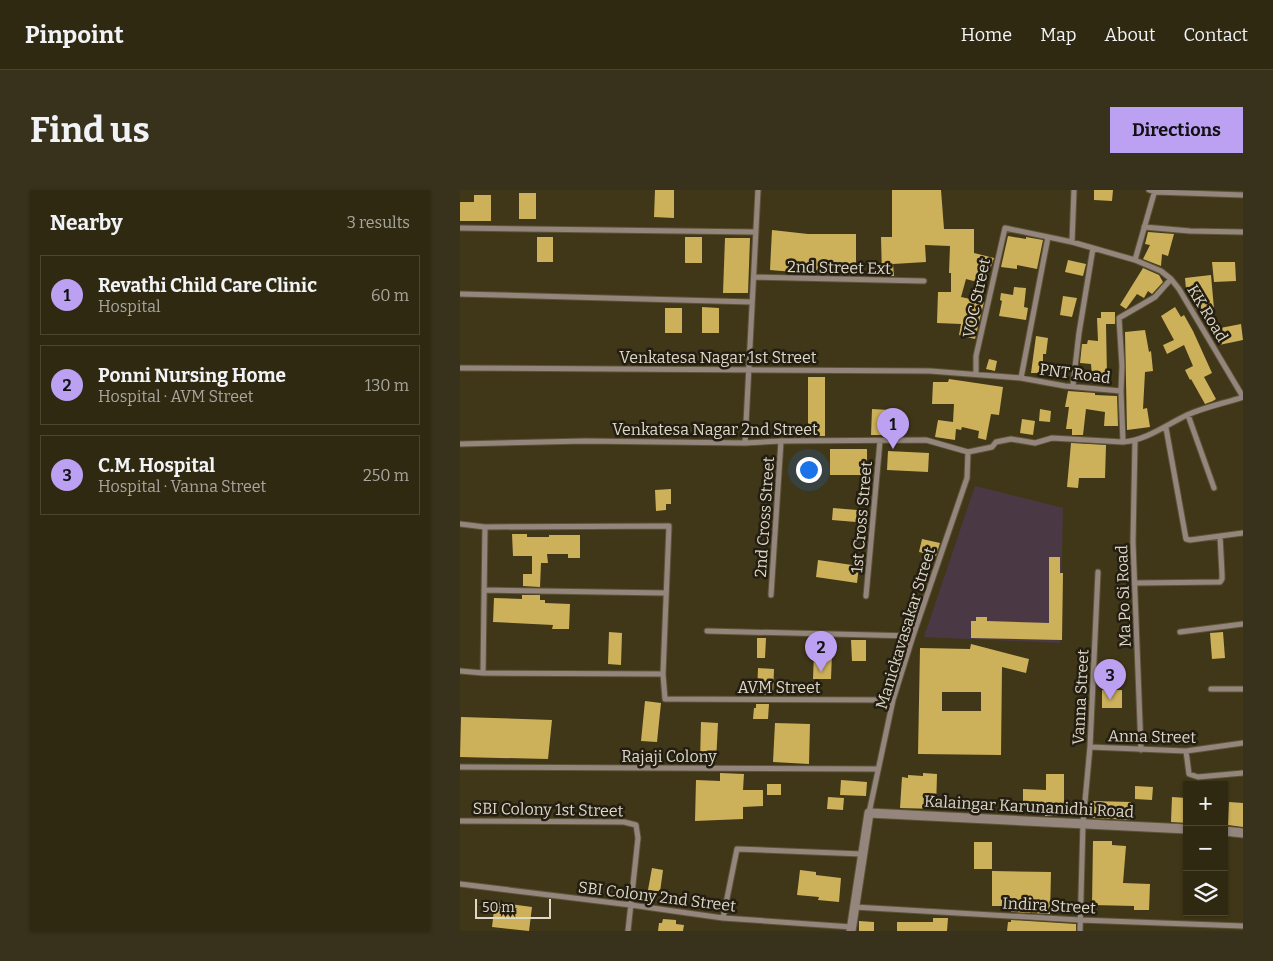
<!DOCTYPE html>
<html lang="en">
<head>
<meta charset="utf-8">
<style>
	body { margin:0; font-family:Bitter,serif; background:#38311b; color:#f1f3f6 }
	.controls { position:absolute; right:15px; bottom:15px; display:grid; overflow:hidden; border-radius:0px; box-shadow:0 1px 4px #0004 }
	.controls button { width:45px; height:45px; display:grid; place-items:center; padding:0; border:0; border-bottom:1px solid #4b4532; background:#302912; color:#f1f3f6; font:25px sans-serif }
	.scale { position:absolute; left:15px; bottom:12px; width:76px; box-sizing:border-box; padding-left:5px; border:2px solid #ddd7c6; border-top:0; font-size:14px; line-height:18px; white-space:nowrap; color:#ddd7c6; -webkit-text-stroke:4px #231e11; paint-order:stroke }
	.you { position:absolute; left:348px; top:279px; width:18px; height:18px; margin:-12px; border:4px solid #fff; border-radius:50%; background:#1a73e8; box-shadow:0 0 0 8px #1a73e833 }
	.badge { display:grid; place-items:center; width:32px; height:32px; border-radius:50%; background:#bca0f2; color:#111; font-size:16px; font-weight:700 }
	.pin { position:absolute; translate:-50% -41px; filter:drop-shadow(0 1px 2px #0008) }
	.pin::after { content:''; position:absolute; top:26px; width:18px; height:15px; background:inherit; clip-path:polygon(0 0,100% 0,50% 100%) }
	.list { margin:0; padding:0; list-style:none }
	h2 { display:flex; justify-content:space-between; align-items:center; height:65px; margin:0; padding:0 20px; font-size:21px }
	h2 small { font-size:16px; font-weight:400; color:#a8a69f }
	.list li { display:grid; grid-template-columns:32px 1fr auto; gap:15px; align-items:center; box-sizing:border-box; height:80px; margin:0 10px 10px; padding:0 10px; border:1px solid #4b4532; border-radius:0px }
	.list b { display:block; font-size:19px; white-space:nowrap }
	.list p { margin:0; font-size:16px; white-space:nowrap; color:#a8a69f }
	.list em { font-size:16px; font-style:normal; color:#a8a69f }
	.icon { flex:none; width:28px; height:28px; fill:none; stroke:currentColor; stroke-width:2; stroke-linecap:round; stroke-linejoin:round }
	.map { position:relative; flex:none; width:783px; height:741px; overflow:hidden; border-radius:0px }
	header { display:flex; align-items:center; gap:30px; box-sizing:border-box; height:70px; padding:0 25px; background:#302912; border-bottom:1px solid #4b4532 }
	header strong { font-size:24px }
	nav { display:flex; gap:28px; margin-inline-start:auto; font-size:18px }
	.intro { display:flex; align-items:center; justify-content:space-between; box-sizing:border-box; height:120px; padding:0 30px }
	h1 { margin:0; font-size:35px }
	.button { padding:12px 22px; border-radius:0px; background:#bca0f2; color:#111; font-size:18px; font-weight:700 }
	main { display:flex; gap:30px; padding:0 30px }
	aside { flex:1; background:#302912; border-radius:0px; box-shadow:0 1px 4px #0004 }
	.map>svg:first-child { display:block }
	.education { fill:#4a3945 }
	.building { fill:#cdb15a; fill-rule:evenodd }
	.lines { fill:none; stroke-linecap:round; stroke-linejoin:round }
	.minor-casing { stroke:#5c5437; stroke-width:7 }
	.tertiary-casing { stroke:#5c5437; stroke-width:11 }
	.minor { stroke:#94867d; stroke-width:5 }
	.tertiary { stroke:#94867d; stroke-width:9 }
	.labels { text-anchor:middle; stroke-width:5; stroke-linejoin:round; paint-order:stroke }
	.street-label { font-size:16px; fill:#ddd7c6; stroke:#231e11 }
</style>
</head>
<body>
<header>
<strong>Pinpoint</strong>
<nav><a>Home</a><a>Map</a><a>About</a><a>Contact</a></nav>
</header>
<div class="intro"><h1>Find us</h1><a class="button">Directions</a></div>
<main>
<aside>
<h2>Nearby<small>3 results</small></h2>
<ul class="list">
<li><span class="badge">1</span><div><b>Revathi Child Care Clinic</b><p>Hospital</p></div><em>60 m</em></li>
<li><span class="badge">2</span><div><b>Ponni Nursing Home</b><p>Hospital · AVM Street</p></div><em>130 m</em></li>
<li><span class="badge">3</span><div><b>C.M. Hospital</b><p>Hospital · Vanna Street</p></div><em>250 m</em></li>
</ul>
</aside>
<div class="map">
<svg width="783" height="741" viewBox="0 0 783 741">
	<rect width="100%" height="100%" fill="#403718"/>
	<path class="education" d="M515 296 603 318 600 453 464 447Z"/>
	<path class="building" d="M195 0H214V28L194 27Z
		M432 0H481L484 39H514V63L534 68 525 94 506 89 501 107 524 112 515 149 499 145 501 134 477 133 478 102H491V83H489L490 56 465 55 466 72 433 74 434 86H422L421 47H432Z
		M634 0H653L652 11 634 10Z
		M59 3H76V29H59Z
		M14 5H31V31H0V12H14Z
		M312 40 348 44H396V80H373V84L357 83V84L310 80Z
		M688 42 714 44 708 66 702 64 701 76 683 69 690 55 685 54Z
		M548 46 566 49V47L583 50 577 79 557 75V79L541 77Z
		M77 47H93V72H77Z
		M225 47H242V73H225Z
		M265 48H290L288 103H263Z
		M608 70 626 74 623 86 605 82Z
		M752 72H775L776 91 754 92Z
		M683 78 699 85 703 92 692 104 688 101 684 108 677 104 666 119 660 115Z
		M751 85 754 119 736 120 731 108V99H726L725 88Z
		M554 97 566 98 564 117 568 118 566 130 539 126 542 111 540 110 541 103 553 105Z
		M603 106 617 108 612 127 600 125Z
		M242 117 259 118V143H242Z
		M715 117 721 127 724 125 733 141 752 183 744 187 756 209 753 211 745 214 731 189 730 190 725 180 733 176 724 155 707 164 703 155 714 150 701 126Z
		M205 118H222V143H205Z
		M641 122H655V134H646L647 186H632L631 174 620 173 622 154H627L628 150 638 151 637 128H641Z
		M781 134 783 150 759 155 755 139Z
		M685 140 689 162 691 161 693 181 685 182 683 219 687 218 690 237 667 240 665 142Z
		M576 146 588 148 586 164H583V183H571Z
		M529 169 537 171 535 181 526 179Z
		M348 187H365V246H348Z
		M489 189 543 197 539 225 531 224 526 250 518 248 519 241 502 237 501 240 496 239 495 250 475 247 478 230 493 232 494 214H472L473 192H488Z
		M608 201 635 203V205L657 206 658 236H644L645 222 626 219 623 245H612V239H606L609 217H605Z
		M412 219 429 220 428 245H411Z
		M580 219 591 221 590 232 579 231Z
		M562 229 575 231 573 245 560 243Z
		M611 253 646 255 645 288H619L618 298 607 297Z
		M370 259H407V285H370Z
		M428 261 469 263 468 282 427 280Z
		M211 299V314H206V320L196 321 195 300Z
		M373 318 397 320 396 332 372 330Z
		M52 344H67V347H89V345H120V368H108V364H87L88 373H81L80 397 63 396V384H72V366H53Z
		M462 349 480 353 476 366 459 362Z
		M589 367H600V383H603L602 450 511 448V431H516V427H527V431L589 433Z
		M358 370 399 376 397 393 356 387Z
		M62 405H80V410H85V413L110 414 109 439H92L93 435 33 432 34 408 62 409Z
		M149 442 162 443 161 475 148 474Z
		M763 442 765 468 752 469 750 443Z
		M297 448H306L305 468H297Z
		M391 450H406V471H392Z
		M511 454 569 469 566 483 542 477 541 565 458 564 460 458 510 459ZM482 502H521V521H482Z
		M354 463H372L371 489H353Z
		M298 478 314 479 313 505H297Z
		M642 500H662V518H642Z
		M185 511 201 513 197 552 181 551Z
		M296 514H309L308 529H293L294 518H296Z
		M1 527 92 530 88 569 0 567Z
		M241 532 258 533 256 572H240Z
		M315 533 350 534 349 574 313 572Z
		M260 583 284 584 283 600H303V616L283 617V629L235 631 236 590 260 591Z
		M463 583 477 584 476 619 440 618 442 587 448 588V585L463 586Z
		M586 584H604V626H585V619L563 618V599L586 600Z
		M381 590 407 592 406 606 380 605Z
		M307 594H321V605H307Z
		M675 596 693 597 692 610 675 609Z
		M368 607 384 608 383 620 367 619Z
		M712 607 727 608V633L711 632Z
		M633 611 671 612V630L632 628Z
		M769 612 783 613V637L768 635Z
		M633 651H652V655L666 656 663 693 690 694 689 720H674V716L632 715Z
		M514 652H532V679H514Z
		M192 678 203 680 200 702 188 700Z
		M340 680 356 682V685L381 688 379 712 358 710 359 707 337 705Z
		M532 681 591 682 590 724 551 722V716H532Z
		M35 712 72 717 69 741 32 737Z
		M473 728H488L487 741H437V732H473Z
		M203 729 216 730V734L224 735 223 741H198L199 733H202Z
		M551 730 616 734V741H547L548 732H551Z
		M399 731 414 732V741H399Z"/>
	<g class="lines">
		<defs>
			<path id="minor" d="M689 0 695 2 783 5
				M684 37 730 41 783 42
				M0 38 296 42
				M612 52 614 0
				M675 70 695 0
				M294 87 464 91
				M0 104 292 112
				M0 178 470 181 561 188 605 196 661 201 663 252
				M516 184V166L545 38 612 52 675 70 701 81 711 89 719 99 783 207
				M561 188 588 47
				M613 195 619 143 633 58
				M661 201 662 176 659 128 695 107 711 89
				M728 225 754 298
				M706 238 726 349 730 350 783 343
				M675 251 673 352 681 560
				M285 253 298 0
				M0 254 125 251 285 253 321 251 466 250 508 262 532 257 536 252 551 249 575 253 592 248 663 252C687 250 706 235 727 225 745 217 765 213 783 207
				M0 334 25 337 209 336 203 484 205 509 433 510
				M675 393 760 392 762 389V384L760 346
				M24 400 206 403
				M311 405 321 251
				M406 406 420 251
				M247 441 453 446
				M720 442 783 434
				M0 481 23 483 203 484
				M23 483 25 337
				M751 499H783
				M630 557 726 561 783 553
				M726 561 729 584 738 587 783 583
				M0 577 418 579
				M409 623 433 510 453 446 507 288 508 262
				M0 631 164 632 176 635 178 648 168 741
				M0 694 171 715 263 728 392 737
				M394 717 620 730 783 736
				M263 728 277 659 402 664
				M620 741 623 633 630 557 638 382"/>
			<path id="tertiary" d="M764 641 783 643
				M391 741 409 623 727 639"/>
		</defs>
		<use href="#minor" class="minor-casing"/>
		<use href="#tertiary" class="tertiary-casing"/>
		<use href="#minor" class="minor"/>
		<use href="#tertiary" class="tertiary"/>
	</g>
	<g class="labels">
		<g class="street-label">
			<text transform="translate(379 77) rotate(1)" y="6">2nd Street Ext</text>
			<text transform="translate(516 108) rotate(-78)" y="6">VOC Street</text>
			<text transform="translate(748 123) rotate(59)" y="6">KK Road</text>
			<text x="258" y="173">Venkatesa Nagar 1st Street</text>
			<text transform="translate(615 183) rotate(7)" y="6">PNT Road</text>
			<text x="255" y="245">Venkatesa Nagar 2nd Street</text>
			<text transform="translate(304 327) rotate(-86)" y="6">2nd Cross Street</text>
			<text transform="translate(401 327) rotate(-85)" y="6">1st Cross Street</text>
			<text transform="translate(663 406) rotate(-92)" y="6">Ma Po Si Road</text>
			<text transform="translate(445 438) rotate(-73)" y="6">Manickavasakar Street</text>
			<text x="319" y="503">AVM Street</text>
			<text transform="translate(620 507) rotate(-87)" y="6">Vanna Street</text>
			<text transform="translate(692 546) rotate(1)" y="6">Anna Street</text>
			<text x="209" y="572">Rajaji Colony</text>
			<text transform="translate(569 616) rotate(3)" y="6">Kalaingar Karunanidhi Road</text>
			<text transform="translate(88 619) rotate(1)" y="6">SBI Colony 1st Street</text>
			<text transform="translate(197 706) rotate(7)" y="6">SBI Colony 2nd Street</text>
			<text transform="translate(589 715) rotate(3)" y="6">Indira Street</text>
		</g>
	</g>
</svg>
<div class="controls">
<button>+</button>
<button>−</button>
<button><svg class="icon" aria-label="layers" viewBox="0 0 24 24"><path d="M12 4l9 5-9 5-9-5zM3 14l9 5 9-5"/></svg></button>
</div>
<div class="scale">50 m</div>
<div class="you"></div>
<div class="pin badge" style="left:433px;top:259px">1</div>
<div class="pin badge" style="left:361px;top:482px">2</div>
<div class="pin badge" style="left:650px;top:510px">3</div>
</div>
</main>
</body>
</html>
